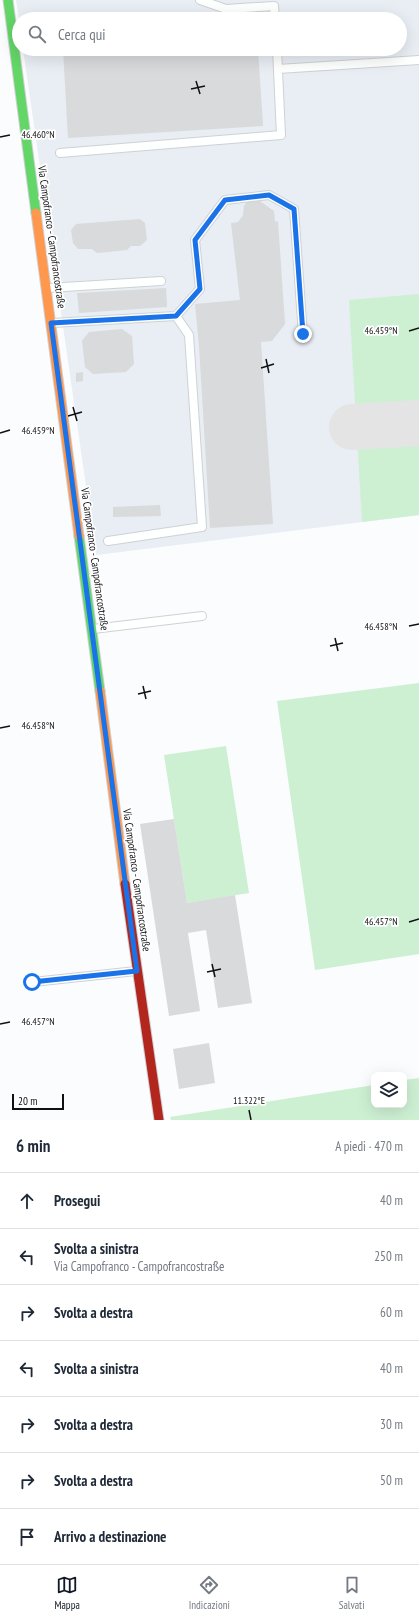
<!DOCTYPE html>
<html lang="it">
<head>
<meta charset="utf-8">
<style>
	body { margin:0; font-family:"PT Sans Narrow",sans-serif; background:#f6f6f7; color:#1f2937 }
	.controls { position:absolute; right:12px; bottom:12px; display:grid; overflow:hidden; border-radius:8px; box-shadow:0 4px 16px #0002 }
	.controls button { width:36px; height:36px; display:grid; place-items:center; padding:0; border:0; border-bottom:1px solid #e0e1e3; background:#fff; color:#1f2937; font:20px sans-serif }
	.scale { position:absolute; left:12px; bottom:10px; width:52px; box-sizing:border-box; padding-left:4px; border:2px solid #101114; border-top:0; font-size:11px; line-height:14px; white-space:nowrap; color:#101114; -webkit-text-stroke:3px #fff; paint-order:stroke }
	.stop { position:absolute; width:12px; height:12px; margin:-9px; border:3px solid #1a73e8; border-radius:50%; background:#fff }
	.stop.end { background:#1a73e8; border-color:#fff; box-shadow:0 1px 4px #0008 }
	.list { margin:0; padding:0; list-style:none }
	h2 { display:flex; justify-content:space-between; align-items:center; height:52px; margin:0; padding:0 16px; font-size:17px }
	h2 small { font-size:13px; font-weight:400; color:#747a83 }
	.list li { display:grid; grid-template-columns:26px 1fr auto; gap:12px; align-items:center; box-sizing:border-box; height:56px; padding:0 16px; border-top:1px solid #e0e1e3 }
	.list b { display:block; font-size:15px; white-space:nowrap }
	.list p { margin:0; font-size:13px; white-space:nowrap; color:#747a83 }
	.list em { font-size:13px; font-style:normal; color:#747a83 }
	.icon { flex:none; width:22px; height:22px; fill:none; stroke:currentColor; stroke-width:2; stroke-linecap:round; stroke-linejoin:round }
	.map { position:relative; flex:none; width:419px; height:1120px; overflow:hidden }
	.search { position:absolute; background:#fff; box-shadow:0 4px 16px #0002; left:12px; right:12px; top:12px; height:44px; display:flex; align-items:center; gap:10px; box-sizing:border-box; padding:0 14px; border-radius:22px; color:#747a83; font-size:15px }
	.sheet { height:444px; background:#fff }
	nav { display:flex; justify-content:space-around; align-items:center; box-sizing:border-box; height:56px; border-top:1px solid #e0e1e3; background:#fff; font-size:11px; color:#747a83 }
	nav a { display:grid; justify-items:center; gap:2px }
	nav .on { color:#111827 }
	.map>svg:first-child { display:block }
	.built { fill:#e8eef4 }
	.green { fill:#cdf0d3 }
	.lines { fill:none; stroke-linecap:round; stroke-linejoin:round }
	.taxiway { stroke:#e4e4e5; stroke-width:46 }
	.building { fill:#d8dadb }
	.lane-casing { stroke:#cfd1d3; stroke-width:10 }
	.fast-casing { stroke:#cfd1d3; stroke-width:11 }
	.slow-casing { stroke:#cfd1d3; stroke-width:11 }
	.jam-casing { stroke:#cfd1d3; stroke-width:11 }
	.lane { stroke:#feffff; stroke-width:8 }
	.fast { stroke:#63d668; stroke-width:9 }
	.slow { stroke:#ff974d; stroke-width:9 }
	.jam { stroke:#b3261e; stroke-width:9 }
	.route { stroke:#1a73e8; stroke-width:5 }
	.ticks { fill:none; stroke:#101114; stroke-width:1.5 }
	.labels { text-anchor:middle; stroke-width:3.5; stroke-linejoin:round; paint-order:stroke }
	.street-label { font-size:11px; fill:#101114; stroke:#fff }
	.ticks-label { font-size:10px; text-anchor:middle; fill:#101114; stroke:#fff; stroke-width:3.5; stroke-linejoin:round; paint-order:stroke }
</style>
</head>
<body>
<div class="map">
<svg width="419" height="1120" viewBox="0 0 419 1120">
	<rect width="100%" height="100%" fill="#fafcfd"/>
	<path class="built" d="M16 0H419V515L96 555 23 49H400V19H19Z"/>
	<path class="green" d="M419 294V515L362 522 349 300Z
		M419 683V954L315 970 277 701Z
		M226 746 249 893 187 903 164 755Z
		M419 1078V1120H171L170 1117 374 1085V1105H404V1080Z"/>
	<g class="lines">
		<path class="taxiway" d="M352 427 419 423"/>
	</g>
	<path class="building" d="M63 49H258L263 126 68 138Z
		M257 199 274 211 275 222 278 221 285 324 272 341 261 342 273 524 210 528 199 346 195 304 240 300 231 223 238 222 243 215 244 206 248 200Z
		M140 219 145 223 147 240 140 246H131L127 250 97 253 92 249H78L73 243 71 230 76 224Z
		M166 288 167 307 79 313 77 293Z
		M122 329 132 336 134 364 126 372 93 374 85 367 82 341 89 332Z
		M83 372V381L76 382V373Z
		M160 505 161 516 113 517V507Z
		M174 819 187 903 235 895 252 1003 218 1008 206 930 188 933 200 1011 169 1016 140 824Z
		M209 1043 215 1083 179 1089 173 1049Z"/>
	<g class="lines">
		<defs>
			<path id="lane" d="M200 0 226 9 274 6 275 19
				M278 69 419 60
				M60 153 281 135 277 49
				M48 288 161 281
				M176 316 200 289 195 240 225 200 269 195 294 209 303 335
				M52 323 176 316 189 335 202 527 108 541
				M93 629 202 616
				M33 982 136 971"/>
			<path id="fast" d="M8 0 36 213
				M79 536 100 691"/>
			<path id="slow" d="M36 213 79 536
				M100 691 125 884"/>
			<path id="jam" d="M125 884 159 1120"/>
		</defs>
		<use href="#lane" class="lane-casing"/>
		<use href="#fast" class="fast-casing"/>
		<use href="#slow" class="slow-casing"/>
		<use href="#jam" class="jam-casing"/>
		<use href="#lane" class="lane"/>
		<use href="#fast" class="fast"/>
		<use href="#slow" class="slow"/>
		<use href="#jam" class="jam"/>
	</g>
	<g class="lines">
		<path class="route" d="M32 982 137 971 51 323 176 316 200 289 195 240 225 200 269 195 294 209 303 334"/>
	</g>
	<path class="ticks" d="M196 81 200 94M191 89 205 86M0 137 10 135M409 331 419 328M266 359 269 373M261 368 274 364M73 407 77 421M68 416 82 412M0 433 10 430M409 626 419 624M335 638 338 651M330 646 343 643M143 686 146 699M138 694 151 691M0 728 10 726M409 922 419 919M212 964 215 977M207 972 221 969M0 1024 10 1022M249 1110 251 1120"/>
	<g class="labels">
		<g class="street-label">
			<text transform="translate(52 237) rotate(82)" y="4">Via Campofranco - Campofrancostraße</text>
			<text transform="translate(95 559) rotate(82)" y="4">Via Campofranco - Campofrancostraße</text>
			<text transform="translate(137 880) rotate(82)" y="4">Via Campofranco - Campofrancostraße</text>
		</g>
	</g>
	<g class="ticks-label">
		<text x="38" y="138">46.460°N</text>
		<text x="381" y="334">46.459°N</text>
		<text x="38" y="434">46.459°N</text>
		<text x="381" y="630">46.458°N</text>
		<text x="38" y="729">46.458°N</text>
		<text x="381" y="925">46.457°N</text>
		<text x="38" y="1025">46.457°N</text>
		<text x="249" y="1104">11.322°E</text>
	</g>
</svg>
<div class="controls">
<button><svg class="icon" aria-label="layers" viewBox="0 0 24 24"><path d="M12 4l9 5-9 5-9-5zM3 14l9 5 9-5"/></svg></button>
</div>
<div class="scale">20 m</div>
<div class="stop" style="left:32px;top:982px"></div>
<div class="stop end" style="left:303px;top:334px"></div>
<div class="search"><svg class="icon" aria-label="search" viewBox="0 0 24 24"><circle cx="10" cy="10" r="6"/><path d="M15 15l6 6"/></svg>Cerca qui</div>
</div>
<section class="sheet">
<h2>6 min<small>A piedi · 470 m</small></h2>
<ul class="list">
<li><svg class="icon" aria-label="ahead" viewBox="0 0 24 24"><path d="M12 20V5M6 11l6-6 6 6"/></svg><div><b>Prosegui</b></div><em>40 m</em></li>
<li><svg class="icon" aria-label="left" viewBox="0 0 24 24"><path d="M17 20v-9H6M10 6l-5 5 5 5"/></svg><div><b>Svolta a sinistra</b><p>Via Campofranco - Campofrancostraße</p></div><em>250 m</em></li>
<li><svg class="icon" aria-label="right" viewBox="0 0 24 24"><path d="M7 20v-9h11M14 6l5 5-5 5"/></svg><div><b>Svolta a destra</b></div><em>60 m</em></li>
<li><svg class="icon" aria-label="left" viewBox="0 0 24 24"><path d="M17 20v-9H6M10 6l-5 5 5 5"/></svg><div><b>Svolta a sinistra</b></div><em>40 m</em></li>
<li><svg class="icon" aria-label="right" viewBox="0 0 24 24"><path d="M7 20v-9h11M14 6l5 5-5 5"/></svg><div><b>Svolta a destra</b></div><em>30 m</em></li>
<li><svg class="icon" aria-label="right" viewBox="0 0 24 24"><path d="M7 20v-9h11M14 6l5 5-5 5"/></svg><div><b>Svolta a destra</b></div><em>50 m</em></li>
<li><svg class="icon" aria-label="arrive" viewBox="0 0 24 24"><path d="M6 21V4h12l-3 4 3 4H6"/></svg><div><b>Arrivo a destinazione</b></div></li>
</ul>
</section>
<nav>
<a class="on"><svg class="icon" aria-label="map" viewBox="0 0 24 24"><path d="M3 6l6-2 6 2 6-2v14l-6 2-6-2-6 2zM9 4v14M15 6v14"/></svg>Mappa</a>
<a><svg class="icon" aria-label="directions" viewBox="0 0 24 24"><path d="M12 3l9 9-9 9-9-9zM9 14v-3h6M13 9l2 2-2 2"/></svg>Indicazioni</a>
<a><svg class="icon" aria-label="saved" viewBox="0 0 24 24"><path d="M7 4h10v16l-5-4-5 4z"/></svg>Salvati</a>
</nav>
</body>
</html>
